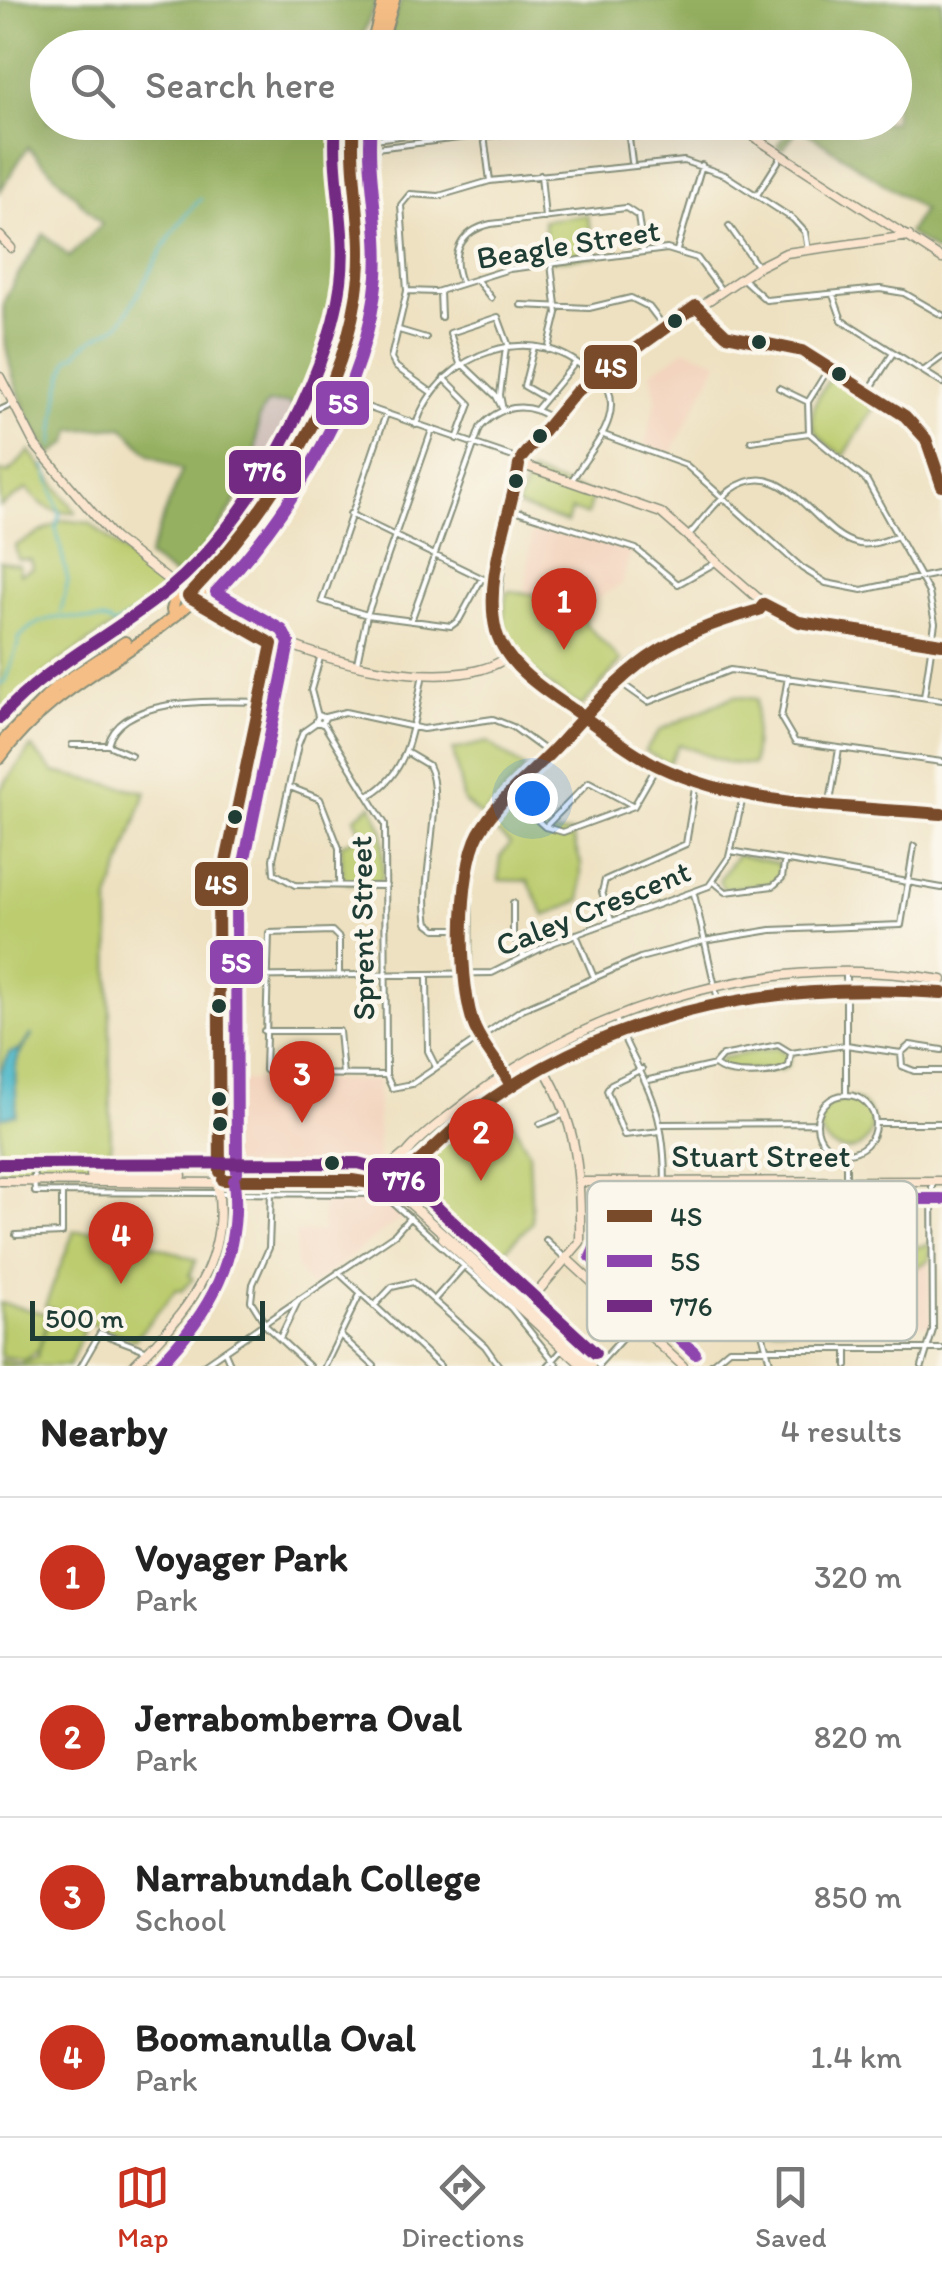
<!DOCTYPE html>
<html lang="en">
<head>
<meta charset="utf-8">
<style>
	body { margin:0; font-family:Itim,sans-serif; background:#f6f6f6; color:#222 }
	.scale { position:absolute; left:30px; bottom:25px; width:235px; box-sizing:border-box; padding-left:10px; border:5px solid #1f3d34; border-top:0; font-size:28px; line-height:35px; white-space:nowrap; color:#1f3d34; -webkit-text-stroke:8px #fbf7ec; paint-order:stroke }
	.you { position:absolute; left:532px; top:798px; width:35px; height:35px; margin:-25px; border:8px solid #fff; border-radius:50%; background:#1a73e8; box-shadow:0 0 0 15px #1a73e833 }
	.badge { display:grid; place-items:center; width:65px; height:65px; border-radius:50%; background:#c8321e; color:#fff; font-size:32px; font-weight:700 }
	.pin { position:absolute; translate:-50% -82px; filter:drop-shadow(0 2px 5px #0008) }
	.pin::after { content:''; position:absolute; top:52px; width:35px; height:30px; background:inherit; clip-path:polygon(0 0,100% 0,50% 100%) }
	.list { margin:0; padding:0; list-style:none }
	h2 { display:flex; justify-content:space-between; align-items:center; height:130px; margin:0; padding:0 40px; font-size:42px }
	h2 small { font-size:32px; font-weight:400; color:#767676 }
	.list li { display:grid; grid-template-columns:65px 1fr auto; gap:30px; align-items:center; box-sizing:border-box; height:160px; padding:0 40px; border-top:2px solid #e0e0e0 }
	.list b { display:block; font-size:38px; white-space:nowrap }
	.list p { margin:0; font-size:32px; white-space:nowrap; color:#767676 }
	.list em { font-size:32px; font-style:normal; color:#767676 }
	.icon { flex:none; width:55px; height:55px; fill:none; stroke:currentColor; stroke-width:2; stroke-linecap:round; stroke-linejoin:round }
	.map { position:relative; flex:none; width:942px; height:1366px; overflow:hidden }
	.search { position:absolute; background:#fff; box-shadow:0 10px 40px #0002; left:30px; right:30px; top:30px; height:110px; display:flex; align-items:center; gap:25px; box-sizing:border-box; padding:0 35px; border-radius:55px; color:#767676; font-size:38px }
	.sheet { height:770px; background:#fff }
	nav { display:flex; justify-content:space-around; align-items:center; box-sizing:border-box; height:140px; border-top:2px solid #e0e0e0; background:#fff; font-size:28px; color:#767676 }
	nav a { display:grid; justify-items:center; gap:5px }
	nav .on { color:#c8321e }
	.map>svg:first-child { display:block }
	.built { fill:#f3d4be }
	.industrial { fill:#cfc0ba }
	.green { fill:#bccc6e; stroke:#6e8451; stroke-width:2.5 }
	.forest { fill:#95b061; stroke:#5a764a; stroke-width:2.5 }
	.water { fill:#4ab6c7; stroke:#347a7e; stroke-width:2.5 }
	.lines { fill:none; stroke-linecap:round; stroke-linejoin:round }
	.stream { stroke:#4ab6c7; stroke-width:2.5 }
	.street-casing { stroke:#868f7a; stroke-width:8 }
	.secondary-casing { stroke:#868f7a; stroke-width:11 }
	.primary-casing { stroke:#868f7a; stroke-width:14 }
	.street { stroke:#fff; stroke-width:4 }
	.secondary { stroke:#fbe5cf; stroke-width:8 }
	.primary { stroke:#f5be86; stroke-width:10 }
	.bus-1-casing { stroke:#fbf7ec; stroke-width:20 }
	.bus-2-casing { stroke:#fbf7ec; stroke-width:20 }
	.bus-3-casing { stroke:#fbf7ec; stroke-width:20 }
	.bus-1 { stroke:#7a4b2a; stroke-width:12 }
	.bus-2 { stroke:#8e44ad; stroke-width:12 }
	.bus-3 { stroke:#732a82; stroke-width:12 }
	.bus-dot { fill:#1f3d34; stroke:#fbf7ec; stroke-width:4 }
	.labels { text-anchor:middle; stroke-width:9; stroke-linejoin:round; paint-order:stroke }
	.street-label { font-size:32px; fill:#1f3d34; stroke:#fbf7ec }
	.key { fill:#fbf7ec; stroke:#b9bfb5; stroke-width:2.5 }
	.key-label { font-size:28px; fill:#1f3d34 }
	.line-badge { stroke:#fbf7ec; stroke-width:4 }
	.badge-label { font-size:28px; text-anchor:middle; font-weight:bold; fill:#fff }
</style>
</head>
<body>
<div class="map">
<svg width="942" height="1366" viewBox="0 0 942 1366">
	<rect width="100%" height="100%" fill="#fbf7ec"/>
	<filter id="ink" filterUnits="userSpaceOnUse"><feTurbulence type="fractalNoise" baseFrequency=".01" numOctaves="2"/><feDisplacementMap in="SourceGraphic" scale="20" xChannelSelector="R" yChannelSelector="G"/><feConvolveMatrix kernelMatrix="1 2 1 2 8 2 1 2 1" color-interpolation-filters="sRGB"/></filter>
	<filter id="wash" filterUnits="userSpaceOnUse"><feTurbulence type="fractalNoise" baseFrequency=".0048" numOctaves="4" result="noise"/><feDisplacementMap in="SourceGraphic" scale="40" xChannelSelector="R" yChannelSelector="G"/><feGaussianBlur stdDeviation="2.25" result="paint"/><feColorMatrix in="noise" values="0 0 0 0 0 0 0 0 0 0 0 0 0 0 0 0 0 1.4 0 .05"/><feComposite in="paint" operator="in"/></filter>
	<g filter="url(#wash)">
		<rect width="100%" height="100%" fill="#eee1c1"/>
		<path class="built" d="M686 349 719 361 671 454 645 445 656 399 651 372Z
			M532 532 590 537 631 551 621 585 591 602 525 592Z
			M227 1080H378V1165L225 1166Z
			M323 1196 380 1198 402 1218 310 1286 296 1266V1233L323 1232Z
			M930 1260 931 1326 891 1322 862 1298 859 1286 866 1279 901 1275Z"/>
		<path class="industrial" d="M268 403H290L301 424 279 455 259 453 255 447 258 414Z"/>
		<path class="green" d="M587 215 598 256 549 261 543 220Z
			M832 374 878 401 844 456C801 429 806 414 832 374Z
			M30 451 76 512C53 513 41 507 27 489L0 507V471L8 473Z
			M530 473 593 495 587 515 571 510 567 523 516 506Z
			M63 520 90 523 168 590 55 665 0 716V561L19 565 20 574 33 568 31 560 18 559 15 546Z
			M510 591 591 602 584 622 621 661 582 706C558 696 516 660 507 634 502 620 504 607 506 593Z
			M734 696 757 699 753 765 727 763 679 744 668 764 645 751 660 730Z
			M488 742 525 769 482 817 464 802 453 750Z
			M31 747 54 772 146 792 109 900 111 1168 0 1170V790Z
			M372 805 383 830V877L379 882 348 883 343 879 341 844 362 836 355 817Z
			M516 806 550 834 571 833 581 863V900L545 916 528 881 499 880 500 857 510 844 494 830Z
			M737 855 779 864 780 877 773 884 723 889 719 880Z
			M777 1048 790 1056 788 1066 781 1070H723L717 1065 722 1058Z
			M499 1097 529 1152 532 1222 491 1265 475 1251V1244L469 1252 406 1193 403 1182 437 1146Z
			M820 1124a26 26 0 1 1 52 0a26 26 0 1 1-52 0Z
			M833 1192 836 1209 852 1201 858 1227 917 1247 930 1244V1260L902 1275 866 1279 859 1286C863 1311 886 1322 909 1322V1327H763V1251L792 1250 808 1259 814 1245 819 1254 813 1260 818 1264 817 1217H806V1211L812 1207 832 1210Z
			M74 1231H114L196 1260 189 1276 193 1279 181 1291 177 1289 134 1340 45 1306Z
			M0 1303 48 1314 39 1349 25 1360 0 1356Z
			M50 1314 84 1329 69 1366H0V1360L19 1364 37 1357Z"/>
		<path class="forest" d="M0 0H377L358 47 48 48V122L342 123 347 291 342 321 301 424 290 403H268C252 420 260 440 253 461 239 503 209 550 176 577L148 557 182 470 150 455 123 427 72 430 68 443 51 455C22 414 0 355 4 302 13 279 31 256 44 234L69 257 102 224 28 147 0 191Z
			M401 0H942V256L908 233 923 210 799 127 783 149 778 146 793 123 894 122V48H383Z"/>
		<path class="water" d="M32 1034C29 1042 23 1047 19 1055 12 1071 18 1096 16 1114L1 1118 0 1073 9 1053 20 1050Z"/>
		<g class="lines">
			<path class="stream" d="M940 150 942 151
				M53 446C56 418 58 382 70 357L75 356C90 334 114 333 122 321 145 285 169 227 201 199
				M45 465 60 515 56 528 68 581 61 612
				M0 684 5 681C9 668 19 646 19 638 38 617 58 615 84 619 97 621 103 617 114 625L172 597"/>
		</g>
	</g>
	<g filter="url(#ink)">
		<g class="lines">
			<defs>
				<path id="street" d="M627 122 632 162
					M370 144 376 148 484 135 490 181
					M370 144 374 139 482 126
					M541 175 545 218
					M757 195 781 157
					M729 226 758 267
					M677 250 702 165
					M476 279 491 298
					M743 279 766 300 880 289 904 293 942 315
					M461 282C450 254 460 231 491 224L626 208 638 216 643 252
					M408 291 436 292 509 269 667 249 697 258 721 290
					M440 291 441 317
					M833 295 842 320 942 383
					M521 305 589 308 631 298 649 307 665 328
					M699 310C725 344 753 335 788 346 814 355 903 408 919 428 931 444 936 467 942 486
					M399 330 426 338
					M534 347 524 386 543 397
					M548 350 557 313 551 264
					M461 363 496 396 503 410
					M460 364 450 333 498 317 508 344
					M829 368 808 402 809 433 867 481 929 593 935 623 924 697
					M923 371 942 357
					M444 378 470 404 457 439
					M779 388 808 402
					M869 391 893 353
					M431 392 396 367 391 358 407 291 401 205 410 194 439 196 490 181 684 161 725 175 793 219 805 232 808 250
					M346 400 519 459
					M0 410 11 405
					M503 410 500 395 506 347
					M536 410 576 362
					M386 414 322 601 367 615 451 626 459 620 482 578
					M416 425C439 352 538 315 594 378
					M601 434 686 465 802 568 826 583 862 590 942 573
					M751 441 809 433
					M572 480C595 443 628 415 601 373
					M508 508 636 549 678 584 717 562
					M350 514 498 586
					M688 536C702 521 715 502 731 490 786 450 814 536 859 544 872 546 886 540 898 536
					M411 621 480 428C499 405 527 401 550 418
					M357 663 367 615 432 430
					M788 677 781 718 795 742 942 762
					M614 678 648 702 730 670 942 700
					M319 715 325 718 322 724 316 721Z
					M318 716 311 690 320 658
					M325 717 345 712 423 729 493 719 513 727 550 754
					M317 722 303 732 298 745 273 859 274 873 295 885 386 886
					M323 723 385 824 386 1075 392 1088 412 1084 522 1009 640 958 704 941 771 930 901 925
					M571 732C589 716 599 693 616 676 656 637 706 622 759 610L764 604
					M72 745H108L131 755
					M108 745C120 695 219 701 262 702
					M406 752 428 765C446 799 419 878 428 923L436 929H465
					M290 787 320 799 339 848V882
					M370 795C412 771 414 717 423 674
					M513 798 545 827 563 832 634 806 657 766
					M829 808 839 749
					M545 827 589 782 634 806
					M731 851 942 888
					M714 882 726 892 773 886 782 878 784 864
					M694 894 718 1000
					M513 903V936L523 956
					M611 920 602 892 605 880 686 844 696 782
					M901 925 914 846
					M576 934 593 975
					M339 976V938L332 931 269 933 265 1070 271 1074 386 1075
					M220 977 492 973 552 943 709 886 729 857 743 797
					M427 977 428 1051 435 1065
					M846 987V973V1095
					M616 1019C629 1056 652 1084 660 1126 680 1220 622 1304 761 1305
					M264 1031H339L343 1075
					M901 1053 910 1045 942 1050
					M715 1064 722 1056 778 1045 791 1053
					M642 1069 611 1084 607 1091 624 1135 661 1131
					M649 1080 715 1065C727 1077 776 1076 789 1066L791 1053 846 1045 901 1053 902 1066 914 1071H942
					M511 1084 478 1036 469 1010 470 858 486 823 595 703
					M817 1124a29 29 0 1 1 58 0a29 29 0 1 1-58 0Z
					M877 1123H942
					M540 1124 563 1115
					M662 1124 817 1123
					M846 1153V1178
					M34 1176 35 1192 383 1194 511 1308 558 1366
					M711 1181 712 1253 722 1261 761 1260
					M760 1183 761 1329 771 1366
					M271 1193 269 1248 253 1284 251 1301 267 1327 309 1366
					M711 1204H760
					M666 1227 629 1228 625 1250 662 1286 677 1280
					M16 1235 62 1233V1192
					M546 1240 564 1257
					M711 1240H761
					M476 1253 599 1366
					M338 1272 440 1366
					M434 1300 464 1266
					M374 1306 392 1287 413 1282 485 1346 499 1366
					M693 1315 700 1299
					M341 1336 374 1366
					M280 1338 299 1299
					M847 1349V1366
					M225 1352 231 1366
					M599 1364 636 1323
					M81 1366 100 1333 148 1351
					M202 1366 395 1234 410 1217
					M325 1366 360 1294
					M548 1366 564 1348
					M709 1366 729 1349H942
					M922 1366 933 1330 932 1181"/>
				<path id="secondary" d="M483 122 484 135 583 122
					M731 122 942 259
					M483 126 514 122
					M358 131 376 122
					M0 236 11 248
					M0 377 35 445 114 538 194 600 272 644 288 643
					M522 457 553 416 581 387 758 267 786 253 909 236
					M526 466 661 513 775 613 787 619 942 644
					M506 518 495 619C498 651 531 678 554 697 629 755 708 796 804 807 849 812 896 809 942 814
					M504 520 519 465
					M285 642C338 666 465 695 511 654
					M220 1172 218 900 275 645
					M223 1174 353 1175 388 1184 591 1366
					M368 1174 384 1171 403 1155
					M91 1175 182 1176
					M343 1180 387 1189
					M0 1181 219 1183 224 1178 220 1172
					M580 1182 942 1181
					M391 1186C396 1152 435 1127 460 1107 593 1002 774 951 942 980
					M384 1188C406 1181 465 1118 490 1100 622 1005 782 975 942 993
					M443 1238 583 1366
					M568 1260 683 1366
					M524 1308 580 1242C581 1177 578 1123 543 1067
					M133 1366C184 1316 232 1261 217 1183"/>
				<path id="primary" d="M371 48 384 0
					M380 48 394 0
					M316 408 347 339 357 298
					M176 585 192 588 201 584
					M172 610 178 589
					M0 744 55 688 125 642
					M0 758C52 686 125 661 188 605 260 541 358 378 365 282 369 228 350 177 360 122"/>
			</defs>
			<use href="#street" class="street-casing"/>
			<use href="#secondary" class="secondary-casing"/>
			<use href="#primary" class="primary-casing"/>
			<use href="#street" class="street"/>
			<use href="#secondary" class="secondary"/>
			<use href="#primary" class="primary"/>
			<defs>
				<path id="bus-1" d="M522 457 576 392 696 306 726 335 802 351 905 416 926 439 942 486
					M519 465C511 516 483 579 496 631 506 667 546 691 575 711 602 729 628 751 658 766 746 808 846 806 942 814
					M511 1086C501 1065 484 1049 475 1028 458 988 458 871 479 833 499 798 535 771 561 742 628 667 659 637 759 610L764 604 799 622 942 644
					M220 1172 218 900 272 644 188 596C268 512 348 394 359 276 364 225 349 174 354 122
					M223 1180H352L389 1186C426 1159 456 1123 493 1098 628 1006 782 981 942 993"/>
				<path id="bus-2" d="M237 1172 236 902 289 643 282 630 216 592C293 512 367 389 377 276 381 225 366 175 371 124
					M695 1353 591 1257 597 1244 598 1199H942
					M158 1366C210 1313 242 1257 234 1181"/>
				<path id="bus-3" d="M0 718C48 664 115 634 169 589 247 525 328 381 341 282 348 229 331 176 336 122
					M0 1164 358 1163 391 1172 416 1188 595 1353"/>
			</defs>
			<use href="#bus-1" class="bus-1-casing"/>
			<use href="#bus-2" class="bus-2-casing"/>
			<use href="#bus-3" class="bus-3-casing"/>
			<use href="#bus-1" class="bus-1"/>
			<use href="#bus-2" class="bus-2"/>
			<use href="#bus-3" class="bus-3"/>
		</g>
	</g>
	<g class="bus-dot">
		<circle cx="675" cy="321" r="9"/>
		<circle cx="759" cy="342" r="9"/>
		<circle cx="839" cy="374" r="9"/>
		<circle cx="540" cy="436" r="9"/>
		<circle cx="516" cy="481" r="9"/>
		<circle cx="235" cy="817" r="9"/>
		<circle cx="219" cy="1006" r="9"/>
		<circle cx="219" cy="1099" r="9"/>
		<circle cx="220" cy="1124" r="9"/>
		<circle cx="332" cy="1163" r="9"/>
	</g>
	<g class="labels">
		<g class="street-label">
			<text transform="translate(568 244) rotate(-9)" y="11">Beagle Street</text>
			<text transform="translate(593 908) rotate(-22)" y="11">Caley Crescent</text>
			<text transform="translate(362 928) rotate(-91)" y="11">Sprent Street</text>
			<text x="761" y="1167">Stuart Street</text>
		</g>
	</g>
	<rect x="587" y="1181" width="330" height="160" rx="15" class="key"/>
	<rect x="607" y="1210" width="45" height="12" fill="#7a4b2a"/>
	<rect x="607" y="1255" width="45" height="12" fill="#8e44ad"/>
	<rect x="607" y="1300" width="45" height="12" fill="#732a82"/>
	<g class="key-label">
		<text x="670" y="1226">4S</text>
		<text x="670" y="1271">5S</text>
		<text x="670" y="1316">776</text>
	</g>
	<g class="line-badge">
		<rect x="582" y="343" width="57" height="48" rx="10" fill="#7a4b2a"/>
		<rect x="314" y="379" width="57" height="48" rx="10" fill="#8e44ad"/>
		<rect x="227" y="448" width="76" height="48" rx="10" fill="#732a82"/>
		<rect x="193" y="860" width="57" height="48" rx="10" fill="#7a4b2a"/>
		<rect x="208" y="938" width="57" height="48" rx="10" fill="#8e44ad"/>
		<rect x="366" y="1156" width="76" height="48" rx="10" fill="#732a82"/>
	</g>
	<g class="badge-label">
		<text x="611" y="377">4S</text>
		<text x="343" y="413">5S</text>
		<text x="265" y="481">776</text>
		<text x="221" y="894">4S</text>
		<text x="236" y="972">5S</text>
		<text x="404" y="1190">776</text>
	</g>
</svg>
<div class="scale">500 m</div>
<div class="you"></div>
<div class="pin badge" style="left:564px;top:650px">1</div>
<div class="pin badge" style="left:481px;top:1181px">2</div>
<div class="pin badge" style="left:302px;top:1123px">3</div>
<div class="pin badge" style="left:121px;top:1284px">4</div>
<div class="search"><svg class="icon" aria-label="search" viewBox="0 0 24 24"><circle cx="10" cy="10" r="6"/><path d="M15 15l6 6"/></svg>Search here</div>
</div>
<section class="sheet">
<h2>Nearby<small>4 results</small></h2>
<ul class="list">
<li><span class="badge">1</span><div><b>Voyager Park</b><p>Park</p></div><em>320 m</em></li>
<li><span class="badge">2</span><div><b>Jerrabomberra Oval</b><p>Park</p></div><em>820 m</em></li>
<li><span class="badge">3</span><div><b>Narrabundah College</b><p>School</p></div><em>850 m</em></li>
<li><span class="badge">4</span><div><b>Boomanulla Oval</b><p>Park</p></div><em>1.4 km</em></li>
</ul>
</section>
<nav>
<a class="on"><svg class="icon" aria-label="map" viewBox="0 0 24 24"><path d="M3 6l6-2 6 2 6-2v14l-6 2-6-2-6 2zM9 4v14M15 6v14"/></svg>Map</a>
<a><svg class="icon" aria-label="directions" viewBox="0 0 24 24"><path d="M12 3l9 9-9 9-9-9zM9 14v-3h6M13 9l2 2-2 2"/></svg>Directions</a>
<a><svg class="icon" aria-label="saved" viewBox="0 0 24 24"><path d="M7 4h10v16l-5-4-5 4z"/></svg>Saved</a>
</nav>
</body>
</html>
